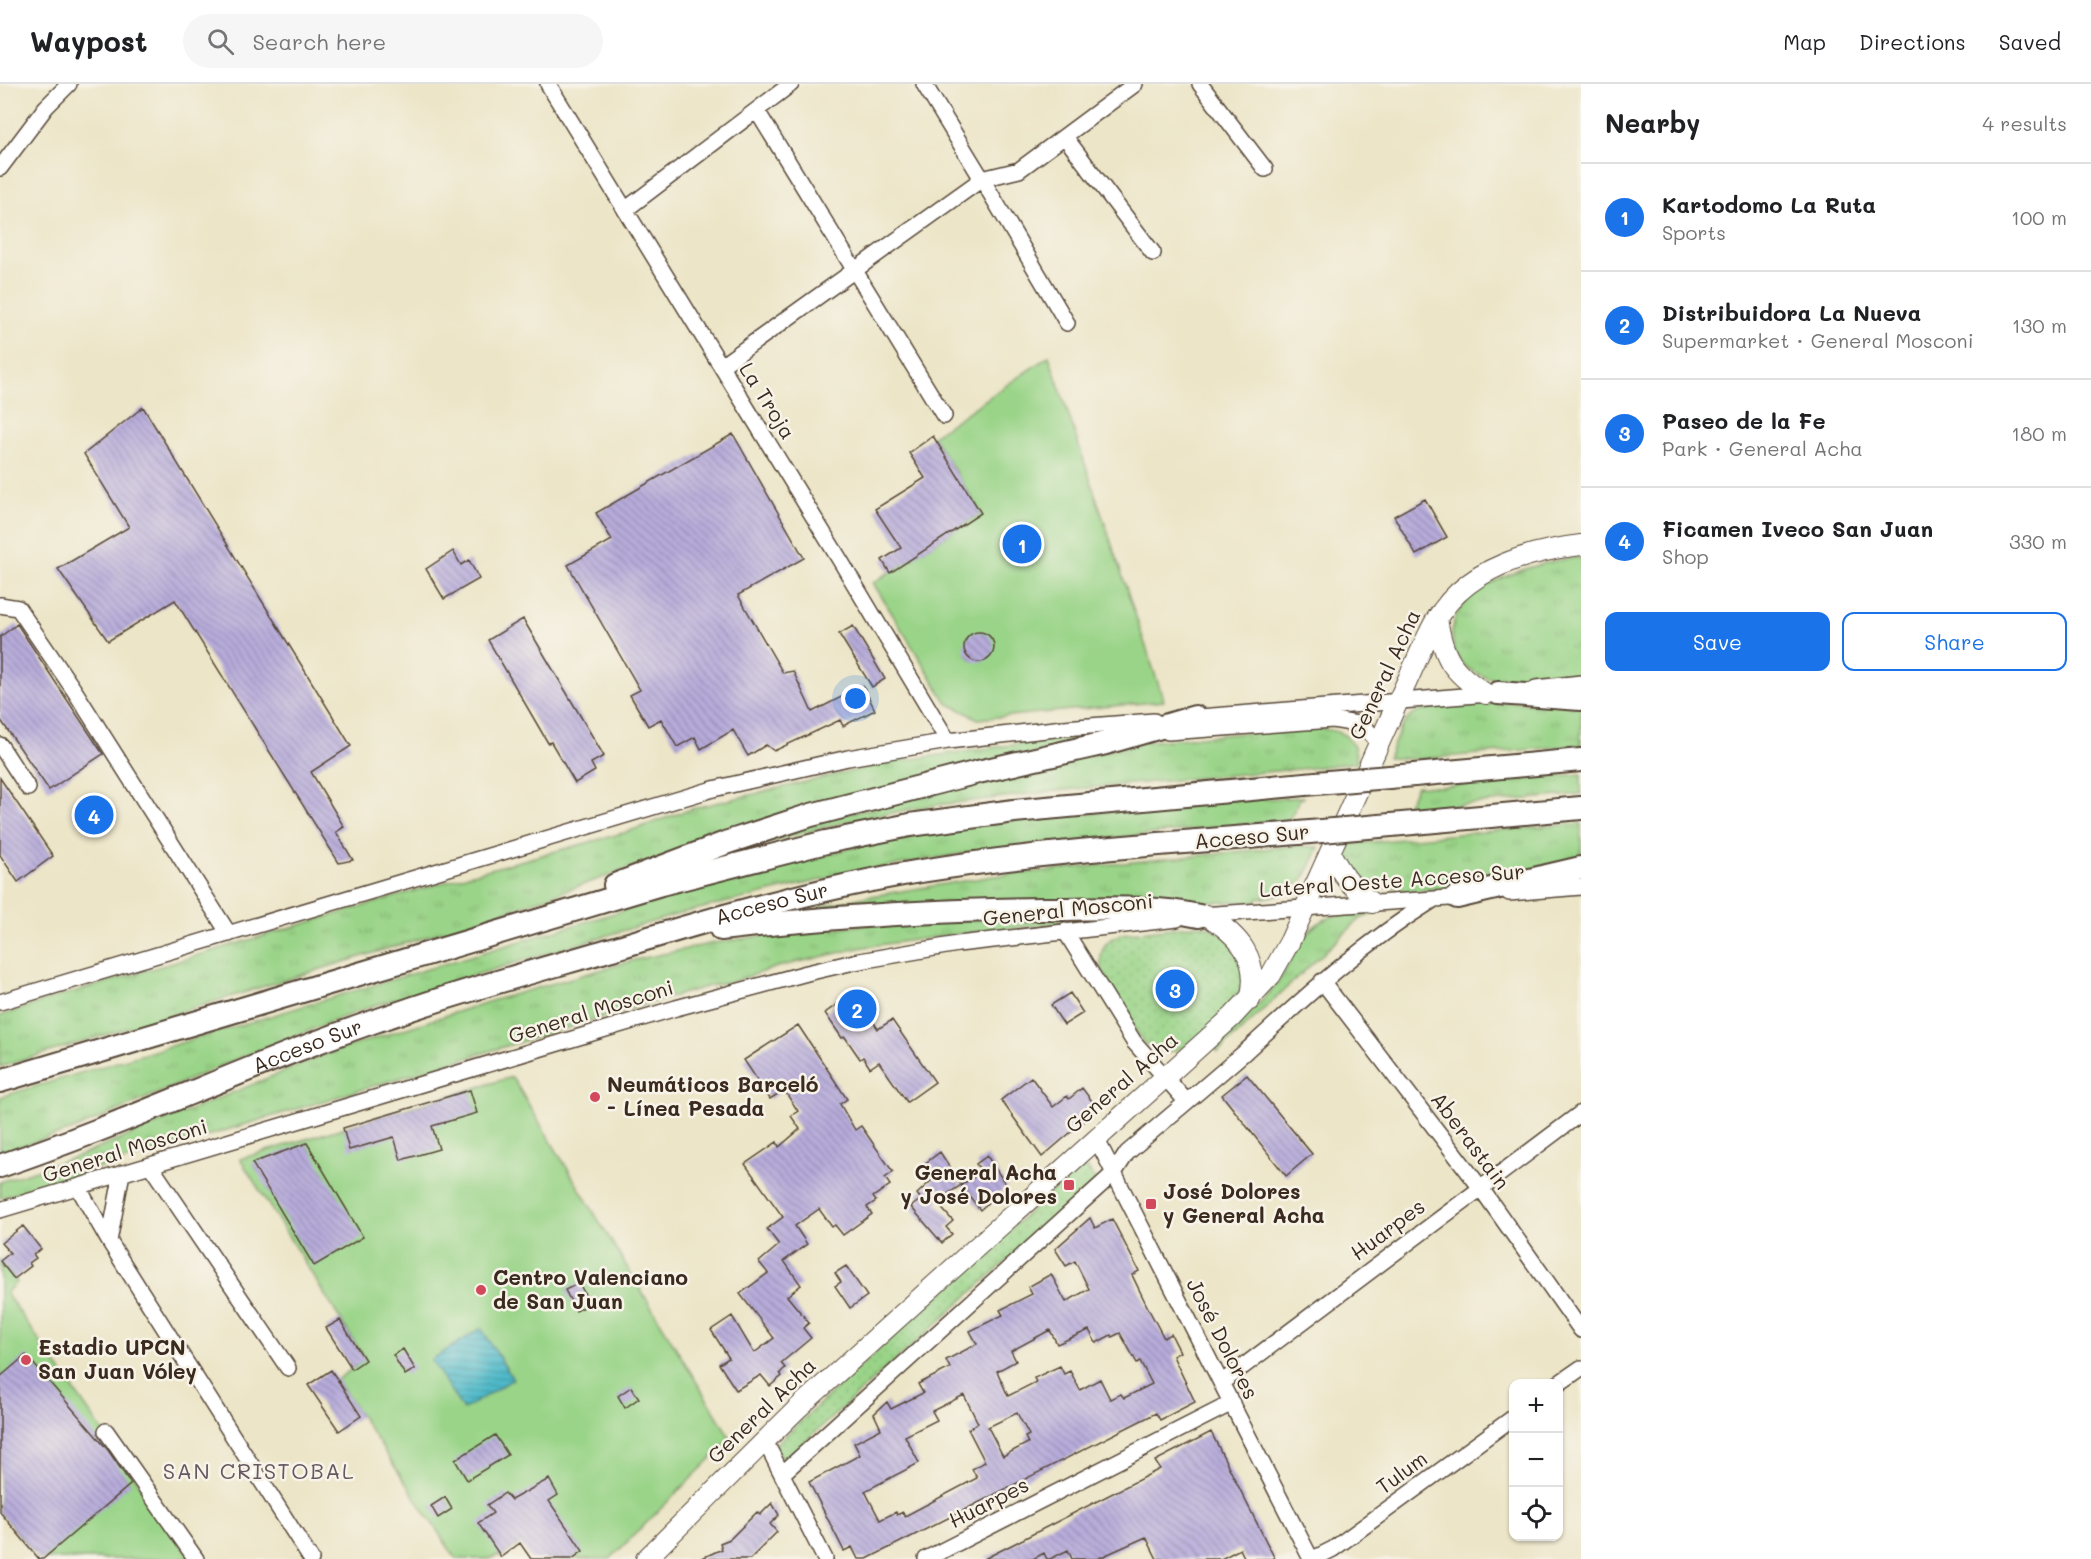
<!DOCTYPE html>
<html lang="en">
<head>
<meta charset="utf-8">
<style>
	body { margin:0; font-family:Mali,sans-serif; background:#f6f6f6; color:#202124 }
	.controls { position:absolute; right:18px; bottom:18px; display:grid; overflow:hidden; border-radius:12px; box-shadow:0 2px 4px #0004 }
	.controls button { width:54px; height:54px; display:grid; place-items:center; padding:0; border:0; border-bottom:2px solid #e0e0e0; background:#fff; color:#202124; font:30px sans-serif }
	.you { position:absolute; left:856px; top:615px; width:21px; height:21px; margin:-15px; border:4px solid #fff; border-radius:50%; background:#1a73e8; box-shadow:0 0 0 9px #1a73e833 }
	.badge { display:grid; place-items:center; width:39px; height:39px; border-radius:50%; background:#1a73e8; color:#fff; font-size:20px; font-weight:700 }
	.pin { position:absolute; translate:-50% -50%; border:3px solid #fff; box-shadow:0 2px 6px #0006 }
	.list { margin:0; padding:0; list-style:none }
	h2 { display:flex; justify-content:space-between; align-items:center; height:78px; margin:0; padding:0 24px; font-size:26px }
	h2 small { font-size:20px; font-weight:400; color:#757577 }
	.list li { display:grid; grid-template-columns:39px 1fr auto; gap:18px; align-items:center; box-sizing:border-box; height:108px; padding:0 24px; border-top:2px solid #e0e0e0 }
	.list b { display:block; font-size:22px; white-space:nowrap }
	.list p { margin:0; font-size:20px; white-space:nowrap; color:#757577 }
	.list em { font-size:20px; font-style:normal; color:#757577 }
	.actions { display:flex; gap:12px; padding:18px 24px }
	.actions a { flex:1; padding:14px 0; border:2px solid #1a73e8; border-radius:12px; text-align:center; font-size:21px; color:#1a73e8 }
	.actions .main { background:#1a73e8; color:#fff }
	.icon { flex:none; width:33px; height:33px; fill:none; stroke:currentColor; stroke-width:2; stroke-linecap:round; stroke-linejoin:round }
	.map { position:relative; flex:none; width:1581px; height:1475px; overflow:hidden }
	header { display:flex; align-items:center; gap:36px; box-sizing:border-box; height:84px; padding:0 30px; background:#fff; border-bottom:2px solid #e0e0e0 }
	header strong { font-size:28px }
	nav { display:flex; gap:33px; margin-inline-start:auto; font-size:21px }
	.search { width:420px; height:54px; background:#f6f6f6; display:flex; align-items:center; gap:15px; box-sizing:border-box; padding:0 21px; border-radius:33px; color:#757577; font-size:22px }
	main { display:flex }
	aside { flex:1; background:#fff }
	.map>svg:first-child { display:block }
	.grass { fill:url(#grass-tufts); stroke:#6a7f53; stroke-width:1.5 }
	.park { fill:url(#park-dots); stroke:#6a7f53; stroke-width:1.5 }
	.pitch { fill:#9ad488; stroke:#6a7f53; stroke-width:1.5 }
	.water { fill:url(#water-rules); stroke:#447274; stroke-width:1.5 }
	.building { fill:url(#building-back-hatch); fill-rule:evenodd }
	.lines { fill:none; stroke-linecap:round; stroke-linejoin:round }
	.minor-casing { stroke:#564637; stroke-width:18 }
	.major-casing { stroke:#564637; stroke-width:22 }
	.highway-casing { stroke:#564637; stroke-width:26 }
	.minor { stroke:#fff; stroke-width:15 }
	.major { stroke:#fff; stroke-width:20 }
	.highway { stroke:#fff; stroke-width:22 }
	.highway-bridge-casing { stroke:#564637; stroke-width:26; stroke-linecap:butt }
	.highway-bridge { stroke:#fff; stroke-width:22 }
	.poi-dot { fill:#d1495b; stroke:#f7f3e8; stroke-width:2 }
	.labels { text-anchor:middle; stroke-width:5; stroke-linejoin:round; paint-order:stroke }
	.street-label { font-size:21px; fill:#3b2a1e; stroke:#f7f3e8 }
	.poi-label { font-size:21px; font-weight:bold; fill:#3b2a1e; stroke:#f7f3e8; text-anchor:start }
	.neighbourhood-label { font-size:22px; letter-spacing:1.5px; fill:#665860; stroke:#f7f3e8 }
</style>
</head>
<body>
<header>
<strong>Waypost</strong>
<div class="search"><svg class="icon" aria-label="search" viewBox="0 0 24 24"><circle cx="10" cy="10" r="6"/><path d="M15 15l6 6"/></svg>Search here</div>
<nav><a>Map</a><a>Directions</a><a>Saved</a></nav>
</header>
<main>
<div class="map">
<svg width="1581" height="1475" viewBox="0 0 1581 1475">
	<defs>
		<pattern id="grass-tufts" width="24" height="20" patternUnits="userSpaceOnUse" patternTransform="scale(1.5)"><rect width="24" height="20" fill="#9ad488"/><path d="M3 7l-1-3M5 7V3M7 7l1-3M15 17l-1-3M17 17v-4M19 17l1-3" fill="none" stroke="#86b675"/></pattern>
		<pattern id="park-dots" width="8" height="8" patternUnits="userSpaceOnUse" patternTransform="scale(1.5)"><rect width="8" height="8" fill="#9ad488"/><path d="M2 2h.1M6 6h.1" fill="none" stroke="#86b675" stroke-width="1.8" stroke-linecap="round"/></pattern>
		<pattern id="water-rules" width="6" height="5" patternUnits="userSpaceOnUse" patternTransform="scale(1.5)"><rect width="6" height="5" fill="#4ebaca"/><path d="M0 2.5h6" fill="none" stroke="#4297a3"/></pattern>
		<pattern id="building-back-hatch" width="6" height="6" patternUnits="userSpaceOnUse" patternTransform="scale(1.5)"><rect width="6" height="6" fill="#b7acdb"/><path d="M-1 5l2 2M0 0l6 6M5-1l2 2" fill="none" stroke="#968cb1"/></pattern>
	</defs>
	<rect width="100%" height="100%" fill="#f7f3e8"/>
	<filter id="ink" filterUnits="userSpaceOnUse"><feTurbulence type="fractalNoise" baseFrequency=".0167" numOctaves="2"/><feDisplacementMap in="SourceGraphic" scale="12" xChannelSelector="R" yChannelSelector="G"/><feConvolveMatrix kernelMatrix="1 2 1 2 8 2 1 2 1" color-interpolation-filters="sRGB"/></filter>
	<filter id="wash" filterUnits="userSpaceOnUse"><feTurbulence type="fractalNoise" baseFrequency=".008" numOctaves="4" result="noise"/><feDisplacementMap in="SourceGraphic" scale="24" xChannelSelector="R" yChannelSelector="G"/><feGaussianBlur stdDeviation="1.35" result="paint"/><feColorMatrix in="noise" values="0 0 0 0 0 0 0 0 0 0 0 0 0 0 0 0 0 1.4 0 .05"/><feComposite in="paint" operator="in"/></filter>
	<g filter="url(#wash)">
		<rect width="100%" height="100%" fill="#ece5c7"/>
		<path class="grass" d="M1581 473V590C1557 592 1521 599 1498 596 1481 593 1461 585 1455 567 1433 505 1537 477 1581 473Z
			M1468 617 1581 620V661L1421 675 1388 674C1406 632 1404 627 1451 622L1452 618Z
			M1322 642V645C1344 647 1355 654 1357 678L1321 683 1064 706 928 722 849 737 731 768 815 738 1144 658Z
			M1076 652 1090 654 645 779 478 837 0 983V932L50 915 472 790 627 748 694 724 891 678Z
			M1581 690V710L1405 726 1417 702 1439 703Z
			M1305 713 1300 715 1289 736 966 769 850 789 682 829 372 922 239 974 73 1046 0 1068V1013L705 802 871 759 986 739 1221 717Z
			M1581 739V778L1451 804 1403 808 1402 804 1374 803 1361 797 1354 790 1346 778 1344 771 1349 760Z
			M1294 762 1319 763C1303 799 1299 809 1257 815V818H1122L818 826 821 823 865 813 994 792Z
			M1377 828 1360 835 1218 968 1213 962C1237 941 1260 922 1279 896 1294 876 1299 850 1322 837 1337 828 1360 830 1377 828Z
			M1097 835 957 850 864 863 777 883 732 898 709 902 630 925 0 1114V1098L82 1071 326 970 491 917 635 876 714 859 780 849 919 836Z"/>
		<path class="park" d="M1199 841C1226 843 1249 875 1242 901 1236 922 1194 962 1174 967 1163 969 1152 965 1144 959 1128 934 1071 868 1121 850Z
			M1080 1085H1088L1096 1097 783 1377 775 1361 1073 1088Z"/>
		<path class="pitch" d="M1049 272 1164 617 978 635 947 619 873 499 981 429 933 352Z
			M512 993 731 1355 610 1475H546L530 1452 501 1473 499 1471 489 1475H456L337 1296 365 1275 240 1075Z
			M0 1176 17 1198 6 1209 192 1475H39L0 1428Z"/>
		<path class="water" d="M481 1244 513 1295 463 1326 431 1276Z"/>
		<g id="blocks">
			<path class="building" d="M143 323 351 662 311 688 344 743 336 748 353 776 339 779 175 516 108 557 58 485 129 443 84 370Z
				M733 350 804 474 738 511 783 589 793 587 812 628 863 602 875 626 843 642 840 636 774 667 766 661 748 672 733 646 701 665 695 653 677 663 661 635 648 642 630 611 640 606 568 481 612 456 596 429Z
				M933 352 981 429 890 489 882 476 901 464 875 425 925 394 909 369Z
				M1425 415 1447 453 1416 471 1394 432Z
				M453 467 461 481 469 476 479 495 444 515 426 485Z
				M523 535 604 672 591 679 595 687 575 699 551 658 548 659 488 556Z
				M17 540 103 670 49 706 0 635V553Z
				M853 542 885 595 872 603 839 550Z
				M964 563a15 15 0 1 1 30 0a15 15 0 1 1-30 0Z
				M0 694 53 772 18 798 0 771Z
				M1070 909 1083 929 1064 941 1051 921Z
				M839 919 847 930 862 921 878 945 892 936 935 998 907 1018 879 978 870 984 863 973 860 975 845 953 842 954 825 929Z
				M798 941 847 1015 840 1020 855 1046 861 1042 893 1088 885 1094 890 1101 873 1113 876 1117 867 1123 872 1130 843 1151 835 1141 832 1143 819 1125 795 1142 807 1160 784 1177 801 1201 787 1212 809 1239 803 1244 811 1254 781 1279 785 1284 780 1289 782 1292 770 1302 761 1291 736 1306 719 1280 729 1274 711 1246 732 1232 754 1269 774 1254 740 1210 768 1189 759 1178 779 1161 767 1145 783 1133 745 1080 777 1058 779 1063 800 1045 791 1032 798 1027 784 1006 770 1015 744 976Z
				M1247 991 1312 1070 1286 1092 1222 1011Z
				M1031 993 1053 1023 1067 1012 1069 1015 1082 1004 1098 1025 1042 1073 1001 1016Z
				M470 1006 477 1029 432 1042 439 1065 401 1076 394 1053 349 1066 343 1044Z
				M307 1059 363 1153 314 1182 252 1079Z
				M940 1068 961 1101 936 1118 953 1137 946 1143 952 1150 942 1159 911 1123 921 1115 917 1110 933 1095 923 1081Z
				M987 1072 1007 1102 980 1126 961 1101 982 1088 976 1080Z
				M1090 1134 1095 1144 1112 1135 1139 1187 1132 1191 1149 1226 1164 1254 1171 1250 1180 1268 1173 1272 1195 1318 1160 1336 1156 1329 867 1475H858L852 1463 844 1467 809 1398 860 1371 854 1359 881 1345 874 1330 887 1318 891 1325 923 1309 918 1300 950 1284 946 1276 977 1260 970 1247 1003 1231 1000 1226 1032 1210 1028 1203 1051 1190 1066 1218 1089 1205 1075 1177 1066 1182 1055 1165ZM1050 1246 1057 1260 1089 1246 1096 1259 1111 1251 1112 1253 1120 1249 1137 1279 1140 1277 1152 1300 1124 1314 1121 1310 1110 1315 1100 1295 1080 1306 1070 1287 1064 1290 1060 1282 1034 1294 1036 1298 1008 1312 997 1287 1016 1277 1011 1267ZM964 1311 978 1339 968 1345 985 1378 972 1385 977 1394 905 1432 903 1428 897 1431 896 1428 880 1436 865 1407 919 1379 905 1352 937 1336 932 1327ZM1017 1329 1029 1351 1025 1353 1028 1359 1003 1372 988 1343Z
				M23 1142 41 1165 33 1170 36 1174 29 1179 31 1182 14 1195 0 1177 10 1169 1 1159Z
				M846 1182 867 1212 850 1224 835 1202 841 1198 835 1189Z
				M579 1199 590 1220 576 1227 565 1206Z
				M340 1236 365 1276 352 1285 326 1244Z
				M403 1265 415 1285 405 1291 393 1271Z
				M26 1271 108 1366 131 1400 43 1475H39L0 1428V1293Z
				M331 1286 361 1332 339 1347 308 1301Z
				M631 1303 639 1314 625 1324 618 1312Z
				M1211 1348 1275 1475H1245L1240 1465 1221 1475H1157L1146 1453 1097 1475H1072L1068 1466 1050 1475H1047L1044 1469 1033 1475H984L1160 1385 1155 1377Z
				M495 1351 508 1371 467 1396 455 1376Z
				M549 1395 558 1411 549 1417 583 1467 572 1475H531L520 1459 501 1473 478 1439 493 1429 487 1421 505 1409 511 1416Z
				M445 1413 452 1425 438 1434 431 1422Z
				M772 1419 779 1431 770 1440 777 1448 750 1475H700L722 1465 720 1459 730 1455 757 1428 760 1431Z"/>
		</g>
	</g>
	<g filter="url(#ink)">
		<use href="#blocks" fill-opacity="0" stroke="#564637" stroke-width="1.5"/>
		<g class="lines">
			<defs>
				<path id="minor" d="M548 0 840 476 948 657
					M924 0 982 95 1067 239
					M1200 0 1265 85
					M757 27 944 332
					M1065 53 1153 169
					M0 84 46 23 69 0
					M625 126 791 0
					M721 282 982 95 1019 86 1135 0
					M0 521 18 524 74 606 229 850
					M1536 604 1581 599
					M1187 634 1489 610
					M1168 648 1333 636 1363 641 1379 659
					M0 661 28 704
					M1509 809 1581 803
					M1201 831 1464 813
					M1065 847 1134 958 1186 1017
					M1322 897 1480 1103 1581 1246
					M0 918 713 705 848 674 948 657 1064 644 1154 637
					M1096 1054 1311 1475
					M150 1081 288 1284
					M78 1103 109 1157 311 1475
					M0 1126 676 924 807 889 854 878 958 860 1177 835
					M109 1157 122 1089
					M1221 1299 1581 1029
					M1558 1300 1581 1284
					M106 1347 196 1475
					M765 1357 825 1475
					M782 1390 1114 1089 1127 1069C1166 1035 1206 1002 1245 968 1307 911 1361 861 1433 816
					M926 1475 1232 1319
					M1313 1475 1333 1465 1514 1333"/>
				<path id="major" d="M1437 534C1443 574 1452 588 1486 610
					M1330 768C1341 790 1353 805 1372 819
					M1206 831C1239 851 1261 875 1250 916
					M646 1475 798 1324 1232 933 1271 891 1290 857 1422 564C1428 552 1433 538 1442 527 1473 483 1530 467 1581 461"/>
				<g id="highway">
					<path d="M1498 609 1581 615"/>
					<path d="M1414 691 1581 676"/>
					<path d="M1391 741 1581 724"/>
					<path d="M615 801 728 758 811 731 978 688 1106 659 1195 633"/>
					<path d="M1457 813 1581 784"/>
					<path d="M721 845C829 833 936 826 1044 825 1096 825 1148 821 1199 832"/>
					<path d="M0 997 661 800 826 758 910 741 1014 727 1316 699"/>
					<path id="s1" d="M0 1082C137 1036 267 972 405 927 475 903 547 884 619 863 718 833 818 804 921 787 1046 767 1172 759 1298 749"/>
				</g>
			</defs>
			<use href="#minor" class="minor-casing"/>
			<use href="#major" class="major-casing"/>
			<use href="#highway" class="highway-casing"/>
			<use href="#minor" class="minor"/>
			<use href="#major" class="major"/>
			<use href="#highway" class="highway"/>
			<defs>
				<path id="highway-bridge" d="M1316 699 1414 691
					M1298 749 1391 741"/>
			</defs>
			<use href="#highway-bridge" class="highway-bridge-casing"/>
			<use href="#highway-bridge" class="highway-bridge"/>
		</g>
	</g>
	<g class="poi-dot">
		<circle cx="595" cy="1013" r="6"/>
		<rect x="1063" y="1095" width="12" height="12" rx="3"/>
		<rect x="1145" y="1114" width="12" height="12" rx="3"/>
		<circle cx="481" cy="1206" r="6"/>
		<circle cx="26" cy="1276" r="6"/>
	</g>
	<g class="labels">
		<g class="street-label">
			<text transform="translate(767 317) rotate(58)" y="7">La Troja</text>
			<text transform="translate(1385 591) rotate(-65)" y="7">General Acha</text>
			<text transform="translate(1252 753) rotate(-5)" y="7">Acceso Sur</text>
			<text transform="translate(1392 797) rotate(-4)" y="7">Lateral Oeste Acceso Sur</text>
			<text dy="7" stroke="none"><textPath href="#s1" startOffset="816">Acceso Sur</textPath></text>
			<text transform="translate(1068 826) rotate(-6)" y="7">General Mosconi</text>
			<text transform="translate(591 928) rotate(-17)" y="7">General Mosconi</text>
			<text dy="7" stroke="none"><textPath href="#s1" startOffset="330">Acceso Sur</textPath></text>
			<text transform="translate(1122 999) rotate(-41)" y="7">General Acha</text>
			<text transform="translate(1470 1057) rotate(53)" y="7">Aberastain</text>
			<text transform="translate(125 1067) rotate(-17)" y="7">General Mosconi</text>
			<text transform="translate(1388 1146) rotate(-37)" y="7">Huarpes</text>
			<text transform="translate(1222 1255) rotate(63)" y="7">José Dolores</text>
			<text transform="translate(762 1327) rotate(-44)" y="7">General Acha</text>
			<text transform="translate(1402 1389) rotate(-36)" y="7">Tulum</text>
			<text transform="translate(989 1419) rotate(-27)" y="7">Huarpes</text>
		</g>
		<g class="poi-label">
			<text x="607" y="1008">Neumáticos Barceló<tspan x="607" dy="24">- Línea Pesada</tspan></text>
			<text x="1057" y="1096" text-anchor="end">General Acha<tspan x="1057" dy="24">y José Dolores</tspan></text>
			<text x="1163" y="1115">José Dolores<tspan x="1163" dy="24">y General Acha</tspan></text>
			<text x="493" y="1201">Centro Valenciano<tspan x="493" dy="24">de San Juan</tspan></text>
			<text x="38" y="1271">Estadio UPCN<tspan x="38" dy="24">San Juan Vóley</tspan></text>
		</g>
		<g class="neighbourhood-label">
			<text x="259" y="1395">SAN CRISTOBAL</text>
		</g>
	</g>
</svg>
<div class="controls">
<button>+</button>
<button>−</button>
<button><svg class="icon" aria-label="locate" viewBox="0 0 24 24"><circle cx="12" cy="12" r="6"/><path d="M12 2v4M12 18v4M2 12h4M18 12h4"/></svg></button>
</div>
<div class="you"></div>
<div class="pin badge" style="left:1022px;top:460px">1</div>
<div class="pin badge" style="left:857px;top:925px">2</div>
<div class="pin badge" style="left:1175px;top:905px">3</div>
<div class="pin badge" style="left:94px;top:731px">4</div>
</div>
<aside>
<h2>Nearby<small>4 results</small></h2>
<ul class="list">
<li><span class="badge">1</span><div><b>Kartodomo La Ruta</b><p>Sports</p></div><em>100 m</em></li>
<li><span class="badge">2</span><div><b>Distribuidora La Nueva</b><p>Supermarket · General Mosconi</p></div><em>130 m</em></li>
<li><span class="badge">3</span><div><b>Paseo de la Fe</b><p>Park · General Acha</p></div><em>180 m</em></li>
<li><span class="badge">4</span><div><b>Ficamen Iveco San Juan</b><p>Shop</p></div><em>330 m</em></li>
</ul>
<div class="actions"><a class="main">Save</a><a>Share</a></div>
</aside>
</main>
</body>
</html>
